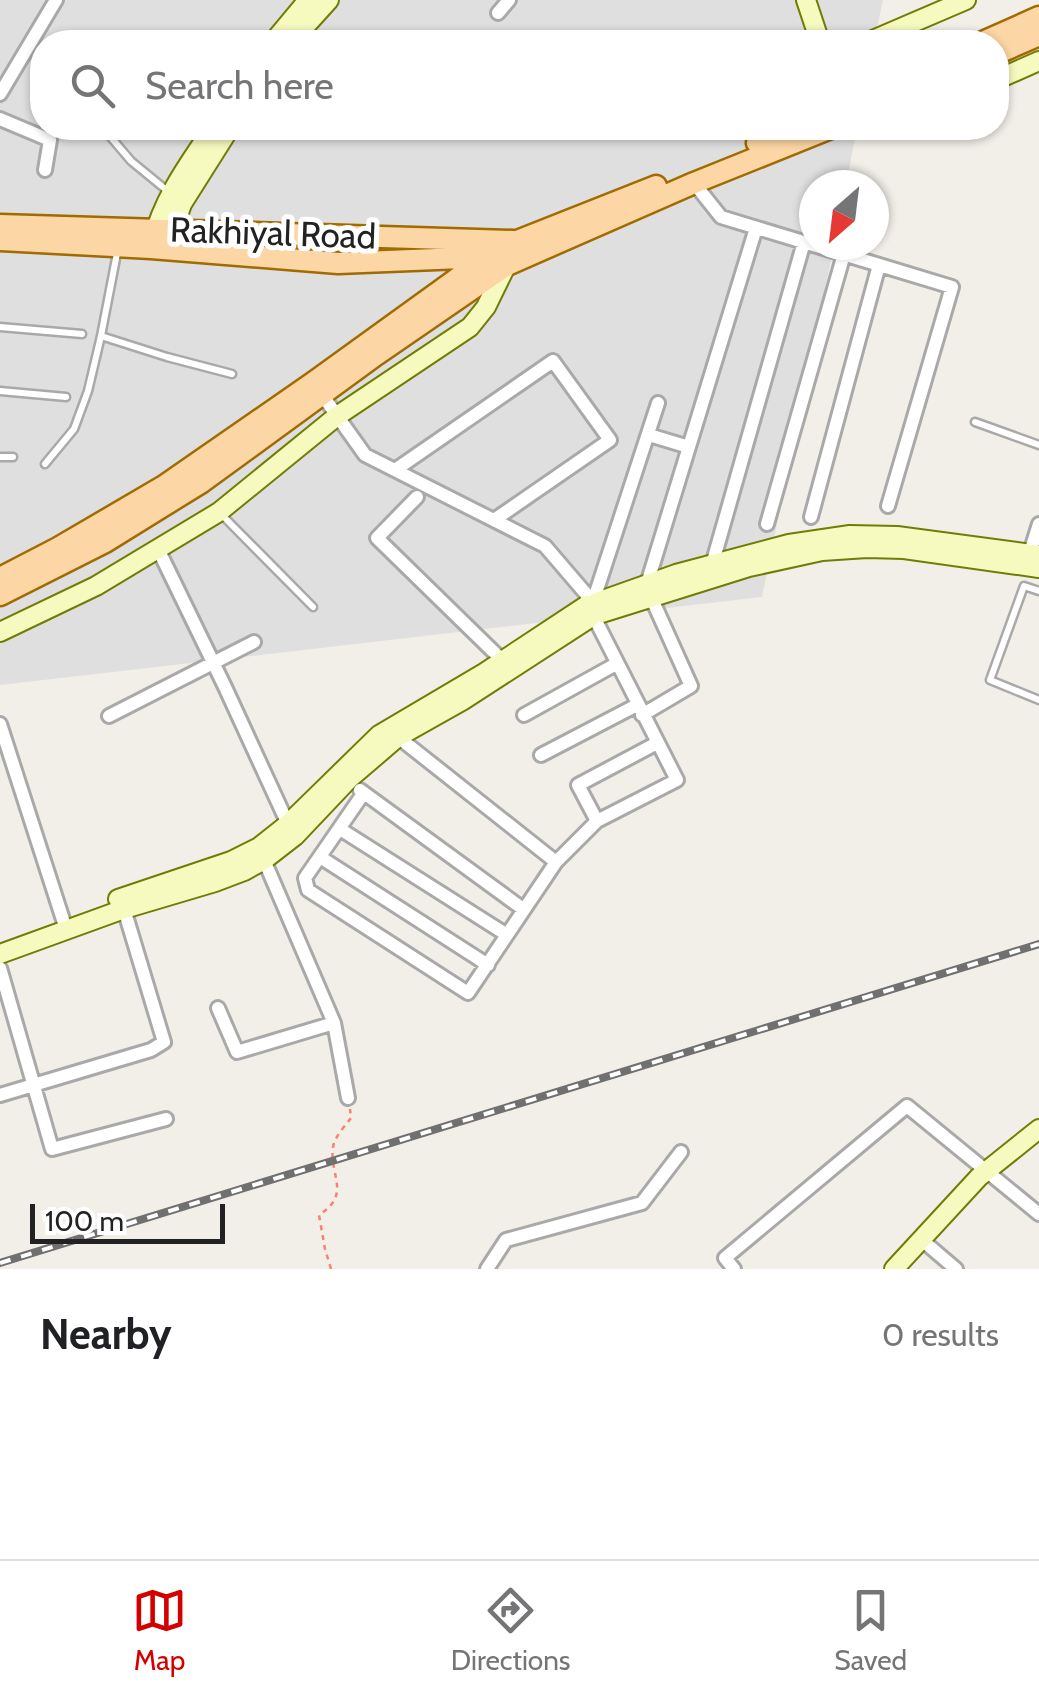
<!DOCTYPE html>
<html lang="en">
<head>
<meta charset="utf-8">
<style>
	body { margin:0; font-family:Cabin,sans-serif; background:#f6f6f6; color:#202124 }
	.compass { position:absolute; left:799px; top:170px; width:90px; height:90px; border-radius:50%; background:#fff; box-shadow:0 2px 8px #0004; rotate:208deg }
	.scale { position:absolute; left:30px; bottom:25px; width:195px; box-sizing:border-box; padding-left:10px; border:5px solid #222; border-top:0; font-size:28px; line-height:35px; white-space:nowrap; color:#222; -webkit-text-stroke:8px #fff; paint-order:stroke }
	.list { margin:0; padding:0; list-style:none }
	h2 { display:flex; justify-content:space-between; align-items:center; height:130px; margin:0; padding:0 40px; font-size:42px }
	h2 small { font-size:32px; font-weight:400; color:#757577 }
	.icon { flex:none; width:55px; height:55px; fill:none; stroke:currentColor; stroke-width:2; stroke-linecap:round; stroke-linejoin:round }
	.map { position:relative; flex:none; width:1039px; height:1269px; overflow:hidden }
	.search { position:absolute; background:#fff; box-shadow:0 2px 8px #0004; left:30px; right:30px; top:30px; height:110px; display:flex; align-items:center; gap:25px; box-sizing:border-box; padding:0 35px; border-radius:40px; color:#757577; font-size:38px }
	.sheet { height:290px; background:#fff }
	nav { display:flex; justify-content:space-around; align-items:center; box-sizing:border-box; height:140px; border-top:2px solid #e0e0e0; background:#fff; font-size:28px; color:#757577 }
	nav a { display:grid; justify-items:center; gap:5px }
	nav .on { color:#d40000 }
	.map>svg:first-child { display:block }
	.residential { fill:#e0dfdf }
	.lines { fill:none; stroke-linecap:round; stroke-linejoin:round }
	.lane-casing { stroke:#a9a9a9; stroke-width:11 }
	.street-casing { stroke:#a9a9a9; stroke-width:18 }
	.secondary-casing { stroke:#707d05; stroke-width:22 }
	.primary-casing { stroke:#a06b00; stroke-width:25 }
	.path { stroke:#fa8072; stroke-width:2.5; stroke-dasharray:5 5; stroke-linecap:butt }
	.lane { stroke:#fff; stroke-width:6 }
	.street { stroke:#fff; stroke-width:12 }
	.secondary { stroke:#f7fabf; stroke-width:18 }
	.primary { stroke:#fcd6a4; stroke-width:20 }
	.rail-casing { stroke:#707070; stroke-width:8 }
	.rail { stroke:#fff; stroke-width:4; stroke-dasharray:11; stroke-linecap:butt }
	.labels { text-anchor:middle; stroke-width:10; stroke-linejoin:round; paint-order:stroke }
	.street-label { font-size:35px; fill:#222; stroke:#fff }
</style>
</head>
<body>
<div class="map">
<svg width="1039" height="1269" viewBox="0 0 1039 1269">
	<rect width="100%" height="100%" fill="#f2efe9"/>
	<path class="residential" d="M0 0H883L874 42H42V128H857L846 185H814V245H834L762 597 0 685Z"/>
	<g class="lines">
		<defs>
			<path id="lane" d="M103 128 131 161 170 193
				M118 248 101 336 167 357 232 374
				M0 327 82 334
				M0 391 66 397
				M975 422 1039 445
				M0 457H13
				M45 464 74 429 88 391 101 336
				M219 512 313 607
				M1039 591 1024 586 990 680 1039 700"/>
			<path id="street" d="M498 13 509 0
				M0 94 56 0
				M0 119 50 140 45 170
				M694 183 721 217 952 287 888 506
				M323 396 365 455 545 546 593 602 658 403
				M649 435 689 447
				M395 470 553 361 610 440 494 520
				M417 497 377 538 503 661
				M811 517 879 265
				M767 524 844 254
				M158 549 225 687 288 824
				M1028 559 1039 524
				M712 565 804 242
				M647 584 756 228
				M595 619 677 780 597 821 578 785 657 743
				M524 715 616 664
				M642 715 691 686 651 597
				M109 716 254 642
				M0 724 66 929
				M541 755 637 705
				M360 790 523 909
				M363 794 305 878 308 890 468 993 556 862 398 737
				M340 829 507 935
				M320 857 488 965
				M556 862 597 821
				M0 968 52 1149 166 1119
				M218 1008 237 1052 334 1023 264 860
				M334 1023 348 1098
				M0 1095 151 1050 164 1042 124 909
				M922 1240 956 1269
				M487 1269 506 1240 642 1203 681 1152
				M734 1269 725 1258 907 1106 1039 1214"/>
			<path id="secondary" d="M806 0 820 42
				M273 42 308 0
				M291 42 329 0
				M868 42 966 0
				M996 80 1039 61
				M169 241 182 204 230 128
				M152 243C162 200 189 163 213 128
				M597 602 676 574 789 544 850 535 897 536 1039 555
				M602 613 749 567 822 551 867 548 904 549 1039 568
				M0 632 96 586 219 512 337 416 470 327 486 307 506 266
				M118 899 231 861 259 847 288 824 379 735 484 673 587 605
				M0 954 124 909 215 882 244 871 264 860 295 836 349 779 398 737 462 701 590 618
				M894 1269 979 1177 1039 1129"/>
			<path id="primary" d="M983 42 1039 17
				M996 54 1039 35
				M757 143 793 128
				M0 225 513 241
				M0 240 151 248 338 263 486 257
				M0 578 58 548 164 486 314 382 487 257 517 241 656 186
				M0 595 105 542 202 482 376 355 507 265 694 183 831 128"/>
		</defs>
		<use href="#lane" class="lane-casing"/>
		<use href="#street" class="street-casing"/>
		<use href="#secondary" class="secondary-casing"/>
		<use href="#primary" class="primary-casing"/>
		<path class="path" d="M331 1269 325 1249 319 1215C352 1194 329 1176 333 1147 335 1136 345 1126 351 1118L350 1109"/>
		<use href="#lane" class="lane"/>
		<use href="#street" class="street"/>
		<use href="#secondary" class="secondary"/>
		<use href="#primary" class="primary"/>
		<defs>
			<path id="rail" d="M0 1263 1039 944"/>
		</defs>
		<use href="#rail" class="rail-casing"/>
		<use href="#rail" class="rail"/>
	</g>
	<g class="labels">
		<g class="street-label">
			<text transform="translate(273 233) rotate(2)" y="12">Rakhiyal Road</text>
		</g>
	</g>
</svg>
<svg class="compass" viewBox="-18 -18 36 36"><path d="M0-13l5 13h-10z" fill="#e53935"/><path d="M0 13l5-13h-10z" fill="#757577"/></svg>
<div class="scale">100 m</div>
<div class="search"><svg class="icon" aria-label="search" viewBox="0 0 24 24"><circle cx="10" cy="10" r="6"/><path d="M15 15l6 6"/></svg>Search here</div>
</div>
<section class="sheet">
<h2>Nearby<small>0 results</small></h2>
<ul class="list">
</ul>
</section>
<nav>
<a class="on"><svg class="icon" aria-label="map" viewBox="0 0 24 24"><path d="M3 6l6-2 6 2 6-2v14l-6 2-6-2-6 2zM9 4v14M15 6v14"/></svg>Map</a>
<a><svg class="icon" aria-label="directions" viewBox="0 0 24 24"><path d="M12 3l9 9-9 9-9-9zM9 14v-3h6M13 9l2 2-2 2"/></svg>Directions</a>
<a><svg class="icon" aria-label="saved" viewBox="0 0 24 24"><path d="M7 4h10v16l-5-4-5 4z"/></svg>Saved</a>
</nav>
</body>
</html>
